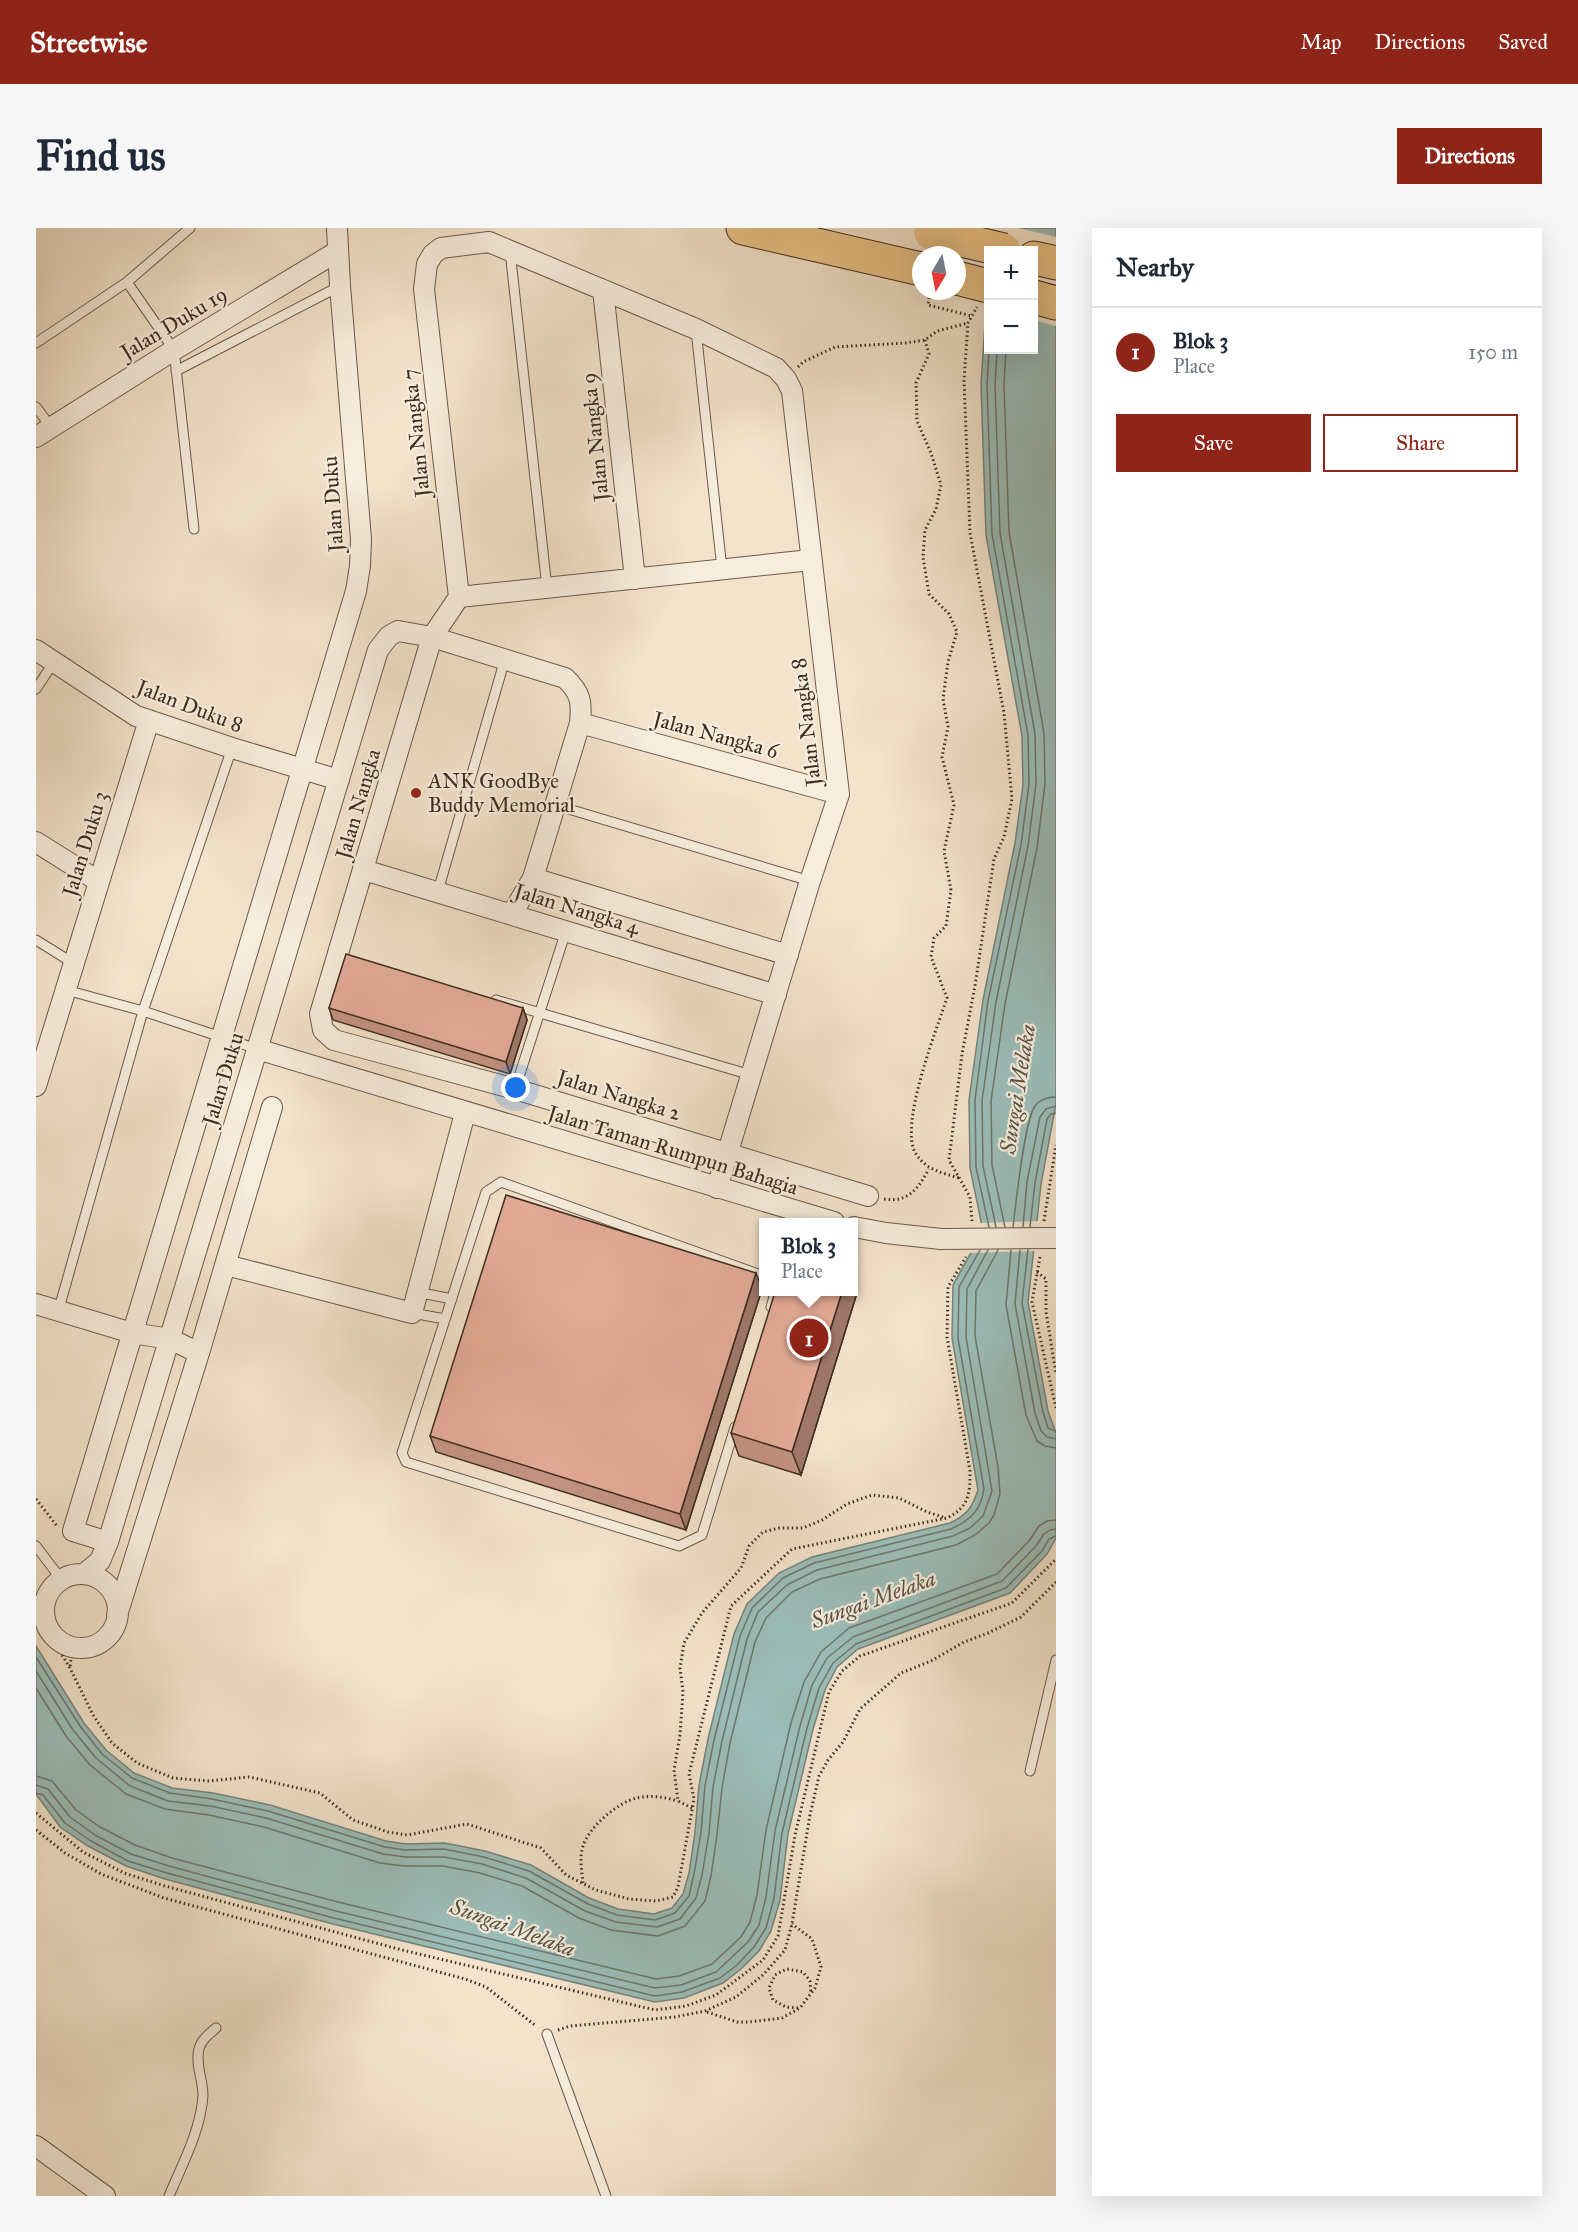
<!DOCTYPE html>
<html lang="en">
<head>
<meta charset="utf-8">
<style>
	body { margin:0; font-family:"IM FELL Great Primer",serif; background:#f6f6f7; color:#1f2937 }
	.controls { position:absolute; right:18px; top:18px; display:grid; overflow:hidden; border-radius:0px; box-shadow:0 6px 24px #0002 }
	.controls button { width:54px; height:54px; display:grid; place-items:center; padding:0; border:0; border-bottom:2px solid #e0e1e3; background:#fff; color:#1f2937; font:30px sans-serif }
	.compass { position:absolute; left:876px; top:18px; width:54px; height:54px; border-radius:50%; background:#fff; box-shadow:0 6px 24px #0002; rotate:190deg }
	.you { position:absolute; left:480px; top:860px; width:21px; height:21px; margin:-15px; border:4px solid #fff; border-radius:50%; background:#1a73e8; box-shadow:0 0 0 9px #1a73e833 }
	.badge { display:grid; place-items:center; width:39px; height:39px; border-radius:50%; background:#8f2418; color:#fff; font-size:20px; font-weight:700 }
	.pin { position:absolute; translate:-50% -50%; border:3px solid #fff; box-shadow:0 2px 6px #0006 }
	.popup { position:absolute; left:723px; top:990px; width:99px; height:78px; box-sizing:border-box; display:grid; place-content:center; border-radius:0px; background:#fff; filter:drop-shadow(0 2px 4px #0005); font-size:20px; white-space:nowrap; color:#747a83 }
	.popup b { font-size:22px; color:#1f2937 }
	.popup::after { content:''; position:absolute; left:50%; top:100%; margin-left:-12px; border:12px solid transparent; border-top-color:#fff }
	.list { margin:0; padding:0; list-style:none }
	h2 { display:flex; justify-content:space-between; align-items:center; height:78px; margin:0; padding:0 24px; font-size:26px }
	h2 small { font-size:20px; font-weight:400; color:#747a83 }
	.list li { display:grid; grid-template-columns:39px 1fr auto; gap:18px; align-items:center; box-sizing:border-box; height:90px; padding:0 24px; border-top:2px solid #e0e1e3 }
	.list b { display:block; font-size:22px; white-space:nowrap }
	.list p { margin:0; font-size:20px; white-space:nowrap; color:#747a83 }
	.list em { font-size:20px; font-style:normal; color:#747a83 }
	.actions { display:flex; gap:12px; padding:18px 24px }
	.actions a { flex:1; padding:14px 0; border:2px solid #8f2418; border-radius:0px; text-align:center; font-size:21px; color:#8f2418 }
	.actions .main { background:#8f2418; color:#fff }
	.map { position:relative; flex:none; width:1020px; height:1968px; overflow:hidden; border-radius:0px }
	header { display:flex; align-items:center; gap:36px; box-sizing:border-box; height:84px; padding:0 30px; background:#8f2418; color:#fff }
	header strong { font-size:28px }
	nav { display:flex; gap:33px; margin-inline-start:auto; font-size:21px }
	.intro { display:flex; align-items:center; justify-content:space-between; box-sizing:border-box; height:144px; padding:0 36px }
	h1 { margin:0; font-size:42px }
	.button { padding:15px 27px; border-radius:0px; background:#8f2418; color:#fff; font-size:21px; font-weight:700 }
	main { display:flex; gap:36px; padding:0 36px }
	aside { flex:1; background:#fff; border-radius:0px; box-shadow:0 6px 24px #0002 }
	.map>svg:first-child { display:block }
	.water { fill:#9bbeba; stroke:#76847c; stroke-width:1.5 }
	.pier { fill:#f3e3cb }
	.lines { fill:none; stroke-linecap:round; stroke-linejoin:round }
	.shore { stroke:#6c766c; stroke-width:1.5 }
	.lane-casing { stroke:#6b5a4a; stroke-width:11 }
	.street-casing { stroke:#6b5a4a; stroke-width:22 }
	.highway-casing { stroke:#3e2d1f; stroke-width:35 }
	.path { stroke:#3e2d1f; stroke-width:3; stroke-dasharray:1.5 3; stroke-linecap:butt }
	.lane { stroke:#f7eddd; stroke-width:9 }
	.street { stroke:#f7eddd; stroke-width:20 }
	.highway { stroke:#eac286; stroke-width:33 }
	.street-bridge-casing { stroke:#6b5a4a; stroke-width:22; stroke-linecap:butt }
	.highway-bridge-casing { stroke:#3e2d1f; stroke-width:35; stroke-linecap:butt }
	.street-bridge { stroke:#f7eddd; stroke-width:20 }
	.highway-bridge { stroke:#eac286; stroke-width:33 }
	.wall { fill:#c49383; stroke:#3e2d1f; stroke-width:1.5 }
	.shaded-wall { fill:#a0786a; stroke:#3e2d1f; stroke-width:1.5 }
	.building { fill:#e4ab98; stroke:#3e2d1f; stroke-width:1.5 }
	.poi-dot { fill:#8f2418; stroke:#f7eddd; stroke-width:2 }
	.labels { text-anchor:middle; stroke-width:4.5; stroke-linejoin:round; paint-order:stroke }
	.street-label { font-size:21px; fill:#3e2d1f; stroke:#f7eddd }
	.poi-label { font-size:21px; fill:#3e2d1f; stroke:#f7eddd; text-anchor:start }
	.water-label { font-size:22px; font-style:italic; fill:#555146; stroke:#f7eddd }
</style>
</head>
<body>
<header>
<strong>Streetwise</strong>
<nav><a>Map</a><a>Directions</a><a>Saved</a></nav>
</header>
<div class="intro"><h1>Find us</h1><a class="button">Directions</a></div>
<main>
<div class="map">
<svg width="1020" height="1968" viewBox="0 0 1020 1968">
	<rect width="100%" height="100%" fill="#f3e3cb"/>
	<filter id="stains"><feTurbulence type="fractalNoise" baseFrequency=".00333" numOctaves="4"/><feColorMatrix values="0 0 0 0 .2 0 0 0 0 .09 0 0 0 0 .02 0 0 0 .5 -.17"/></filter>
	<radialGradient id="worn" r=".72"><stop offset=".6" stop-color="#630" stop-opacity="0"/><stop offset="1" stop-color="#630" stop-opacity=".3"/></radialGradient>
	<path class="water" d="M968 0H1020V876L1005 956 992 1074 1012 1183 1020 1205V1310L1011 1326 974 1365 822 1421 801 1439 789 1462 777 1501 752 1606 744 1672 735 1703 723 1723 705 1741 687 1755 648 1770 619 1774 297 1696 129 1651 90 1638 52 1618 24 1599 0 1566V1418L48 1495 70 1522 98 1545 136 1560 177 1565 234 1577 350 1613 370 1616 409 1615 449 1623 495 1637 553 1670 582 1681 618 1686 636 1680 647 1666 653 1645 659 1604 663 1557 672 1511 698 1406 711 1376 743 1345 776 1329 914 1295C931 1287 936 1280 942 1262L916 1110 917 1057 947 1003 934 940 933 872 947 772 979 615 987 557 986 508 950 307 945 156 950 81 952 68V122H998V22Z"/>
	<path class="pier" d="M965 0H982L1020 9V98L998 92V22H960Z
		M1004 993 1001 1023 931 1025 944 1002 943 995Z"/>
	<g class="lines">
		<path class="shore" d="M953 999 940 939 939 872 952 773 985 617 993 556 992 507 956 306 951 157 953 122
			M960 999 947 938 946 873 960 774 992 618 1000 556 999 506 964 305 959 157 961 122
			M969 999 956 937 955 873 969 776 1001 620 1009 556 1008 505 973 304 968 157 970 122
			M977 999C980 976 988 894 999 878 1004 871 1012 869 1020 869
			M987 999 991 954 1004 889 1010 881 1020 878
			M994 999 999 955 1011 891 1015 886 1020 885
			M992 1021 986 1075 1007 1184 1012 1200 1020 1203
			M975 1022 970 1077 990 1187 1001 1213 1009 1218 1020 1220
			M984 1022 979 1076 999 1185 1005 1203 1011 1209 1020 1211
			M0 1429 44 1498 66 1526 96 1550 134 1565 176 1571 232 1583 349 1619 369 1622 408 1621 448 1629 493 1643 552 1676 581 1687 619 1692 639 1685 653 1668 658 1646 665 1604 669 1558 678 1512 704 1408 716 1380 747 1350 778 1335 915 1301C935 1292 945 1282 948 1261L922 1110 923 1059 944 1022
			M0 1443 37 1502 60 1530 94 1558 132 1573 174 1578 230 1590 347 1626 369 1629H408L446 1636 490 1650 549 1683 580 1694 621 1699 644 1691 660 1670 666 1647 673 1605 677 1559 686 1513 711 1411 722 1384 751 1357 781 1342 917 1308 934 1300 947 1288 956 1263 930 1109 931 1061 952 1022
			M0 1460 30 1508 54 1537 90 1566 129 1581 173 1587 228 1599 344 1635 368 1638H407L444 1645 486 1658 543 1690 575 1702 622 1708 649 1698 669 1673 675 1648 681 1607 686 1560 694 1515 719 1414 730 1390 756 1364 784 1351 920 1317 939 1307 953 1295 958 1287 964 1266 962 1239 939 1108 940 1063 962 1022
			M0 1548 16 1553 40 1582 64 1599 99 1617 136 1630 302 1674 620 1751 643 1748 676 1736 705 1709 714 1694 721 1667 730 1602 755 1495 768 1454 785 1424 813 1400 961 1346 993 1313 1003 1298 1011 1293 1020 1292
			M0 1557 12 1561 34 1589 59 1607 95 1626 133 1638 300 1683 619 1760 645 1757 680 1744 712 1714 723 1697 730 1669 739 1603 764 1498 776 1457 791 1430 817 1409 966 1353 1000 1318 1008 1306 1014 1302 1020 1301
			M0 1565 7 1567 29 1595 55 1613 92 1633 131 1645 298 1690 619 1768 646 1764 684 1750 701 1737 718 1719 730 1700 738 1670 746 1605 771 1500 783 1460 797 1435 820 1416 970 1360 1006 1323 1013 1311 1020 1308"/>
		<defs>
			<path id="lane" d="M474 23 511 360
				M91 54 138 122 158 301
				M660 102 686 341
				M0 115 91 54 154 0
				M140 143 304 58
				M0 179 15 199
				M0 461 18 434
				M519 577 774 653
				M402 663 469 431
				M0 712 37 735
				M30 762 107 783 221 821
				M460 772 715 847
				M479 861 530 703
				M381 1064 416 1071
				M735 1079 738 1069 736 1064
				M22 1084 107 783 196 520
				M376 1085 409 1091
				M699 1199 666 1307 643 1318 370 1234 366 1225 450 964 465 954 728 1048
				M0 1318 25 1351
				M994 1543 1020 1432
				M511 1806 570 1968
				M133 1968C146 1937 165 1902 167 1867 167 1852 159 1836 163 1821 165 1812 173 1806 180 1800"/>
			<path id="street" d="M567 62 599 351
				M0 209 138 122 302 23
				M423 369 388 61 391 36 397 26 405 20 453 14 660 101 740 140 750 151 756 163 803 566 774 653 681 960
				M423 369 396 409 284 786 287 802 298 812 479 861 832 968
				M423 369 775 332
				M0 422 100 488 196 520 303 552
				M544 495 803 566
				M0 614 62 653
				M328 642 740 767
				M497 650 752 727
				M221 821 798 994
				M0 858 113 492
				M818 999 850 1005 905 1011
				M190 1037 376 1085 429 885
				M0 1076 96 1105 134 1111 163 1125
				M72 1314 37 1303 320 363 324 338 325 311 304 58 301 0
				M48 1346 64 1333 72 1314 342 422 353 408 362 403 396 409 529 450C545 465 546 474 544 495L497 650 476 686
				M8 1383a37 37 0 1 1 74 0a37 37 0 1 1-74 0Z
				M81 1387 163 1125 236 879
				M0 1918 69 1968"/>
			<path id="highway" d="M707 0 885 41
				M998 30 1020 35
				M998 69 1020 75"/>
		</defs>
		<use href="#lane" class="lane-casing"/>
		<use href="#street" class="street-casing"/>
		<use href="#highway" class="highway-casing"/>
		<path class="path" d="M894 65 892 77 936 88
			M889 112 893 126 880 155 881 193 895 225 905 257 900 281 889 302 887 329 893 366 913 386 921 404 912 434 907 471 912 499 906 529 918 577 908 623 915 662 910 698 898 710 895 729 911 770C901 800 862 899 880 926 890 942 907 945 923 950
			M762 139 767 134 799 119 869 115 889 112 901 103 932 95
			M848 971C873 975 882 960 893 941
			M936 993 934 969 913 932 926 826 939 758 958 631 968 609 976 571 968 485 934 305 928 152 932 95 941 79
			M1008 993 1020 917
			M1004 1029 996 1074 1020 1180
			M1001 1044 1010 1051V1084L1020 1146
			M0 1271 21 1298
			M0 1385 34 1440 57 1487 76 1515 101 1535 137 1550 173 1553 213 1549 284 1565 317 1592 352 1604 371 1607 431 1596 505 1620 530 1647 560 1662 593 1671 620 1673 637 1669 642 1659 658 1571 653 1546 695 1378 756 1321 911 1290C933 1279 934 1266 934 1243L911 1109 912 1059 930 1029
			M34 1438 37 1419
			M656 1580 642 1573 638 1542 644 1507 647 1464 644 1440 648 1415 666 1385 705 1340 713 1318 727 1304 743 1300H767L786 1292 811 1276 836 1267 863 1270 891 1284 910 1290
			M0 1585 47 1624 88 1645 129 1658 366 1722 619 1782 650 1778 680 1767 727 1732 742 1708 759 1607 793 1464 806 1443 824 1428 976 1375 1020 1331
			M0 1602 29 1625 65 1646 128 1670 429 1751 450 1759 500 1798
			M547 1655C546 1644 543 1630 547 1618 553 1599 582 1574 601 1570 615 1567 629 1569 642 1573
			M762 1780 750 1779 737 1772 733 1760 739 1747 751 1741 767 1744 774 1753 775 1766
			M671 1784 701 1794H713L746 1790 764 1780 779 1760 785 1739 776 1711 756 1696
			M522 1802 534 1798 639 1789 669 1783 700 1769 728 1746 749 1722 756 1696 774 1587 783 1548 792 1532 807 1514 824 1481 865 1445 895 1433 928 1414 952 1405 985 1389 1020 1354"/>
		<use href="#lane" class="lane"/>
		<use href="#street" class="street"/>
		<use href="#highway" class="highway"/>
		<defs>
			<path id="street-bridge" d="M905 1011 1020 1010"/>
			<path id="highway-bridge" d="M895 5 968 22
				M921 50 952 58"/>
		</defs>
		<use href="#street-bridge" class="street-bridge-casing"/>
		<use href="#highway-bridge" class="highway-bridge-casing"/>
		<use href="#street-bridge" class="street-bridge"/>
		<use href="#highway-bridge" class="highway-bridge"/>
	</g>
	<path class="wall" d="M293 780H487L491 792 474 846 297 792Z
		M726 1061 650 1302 400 1224 394 1208Z
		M820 1068 765 1247 703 1228 695 1205Z"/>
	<path class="shaded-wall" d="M487 780 491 792 474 846 470 834Z
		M720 1045 726 1061 650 1302 644 1286Z
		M818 1063 820 1068 765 1247 756 1224 806 1064H818Z"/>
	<path class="building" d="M310 726 487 780 470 834 293 780Z
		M470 967 720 1045 644 1286 394 1208Z
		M739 1064H806L756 1224 695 1205Z"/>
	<circle class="poi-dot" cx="380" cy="565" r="6"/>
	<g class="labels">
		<g class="street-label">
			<text transform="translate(138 95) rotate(-31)" y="7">Jalan Duku 19</text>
			<text transform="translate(380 205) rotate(-96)" y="7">Jalan Nangka 7</text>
			<text transform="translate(559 209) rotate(-96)" y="7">Jalan Nangka 9</text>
			<text transform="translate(297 276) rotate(-94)" y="7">Jalan Duku</text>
			<text transform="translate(154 478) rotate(21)" y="7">Jalan Duku 8</text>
			<text transform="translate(770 494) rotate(-97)" y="7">Jalan Nangka 8</text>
			<text transform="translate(680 507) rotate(15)" y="7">Jalan Nangka 6</text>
			<text transform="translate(322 576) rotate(-74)" y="7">Jalan Nangka</text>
			<text transform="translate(49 616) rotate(-73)" y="7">Jalan Duku 3</text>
			<text transform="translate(541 681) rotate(17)" y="7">Jalan Nangka 4</text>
			<text transform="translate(187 851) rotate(-73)" y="7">Jalan Duku</text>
			<text transform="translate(583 867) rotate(17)" y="7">Jalan Nangka 2</text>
			<text transform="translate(637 922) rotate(17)" y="7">Jalan Taman Rumpun Bahagia</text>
		</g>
		<g class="poi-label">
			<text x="392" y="560">ANK GoodBye<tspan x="392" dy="24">Buddy Memorial</tspan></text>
		</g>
		<g class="water-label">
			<text transform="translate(981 861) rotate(-81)" y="8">Sungai Melaka</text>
			<text transform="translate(837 1371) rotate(-20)" y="8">Sungai Melaka</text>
			<text transform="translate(477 1699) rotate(20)" y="8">Sungai Melaka</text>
		</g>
	</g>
	<rect width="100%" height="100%" filter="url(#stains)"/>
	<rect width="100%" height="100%" fill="url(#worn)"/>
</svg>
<div class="controls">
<button>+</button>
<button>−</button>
</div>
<svg class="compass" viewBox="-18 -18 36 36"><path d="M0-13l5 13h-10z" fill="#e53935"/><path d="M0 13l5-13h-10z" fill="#747a83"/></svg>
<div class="you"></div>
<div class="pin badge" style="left:773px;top:1110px">1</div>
<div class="popup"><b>Blok 3</b>Place</div>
</div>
<aside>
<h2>Nearby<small></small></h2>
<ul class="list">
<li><span class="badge">1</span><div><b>Blok 3</b><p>Place</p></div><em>150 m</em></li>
</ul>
<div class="actions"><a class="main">Save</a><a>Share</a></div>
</aside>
</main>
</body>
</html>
